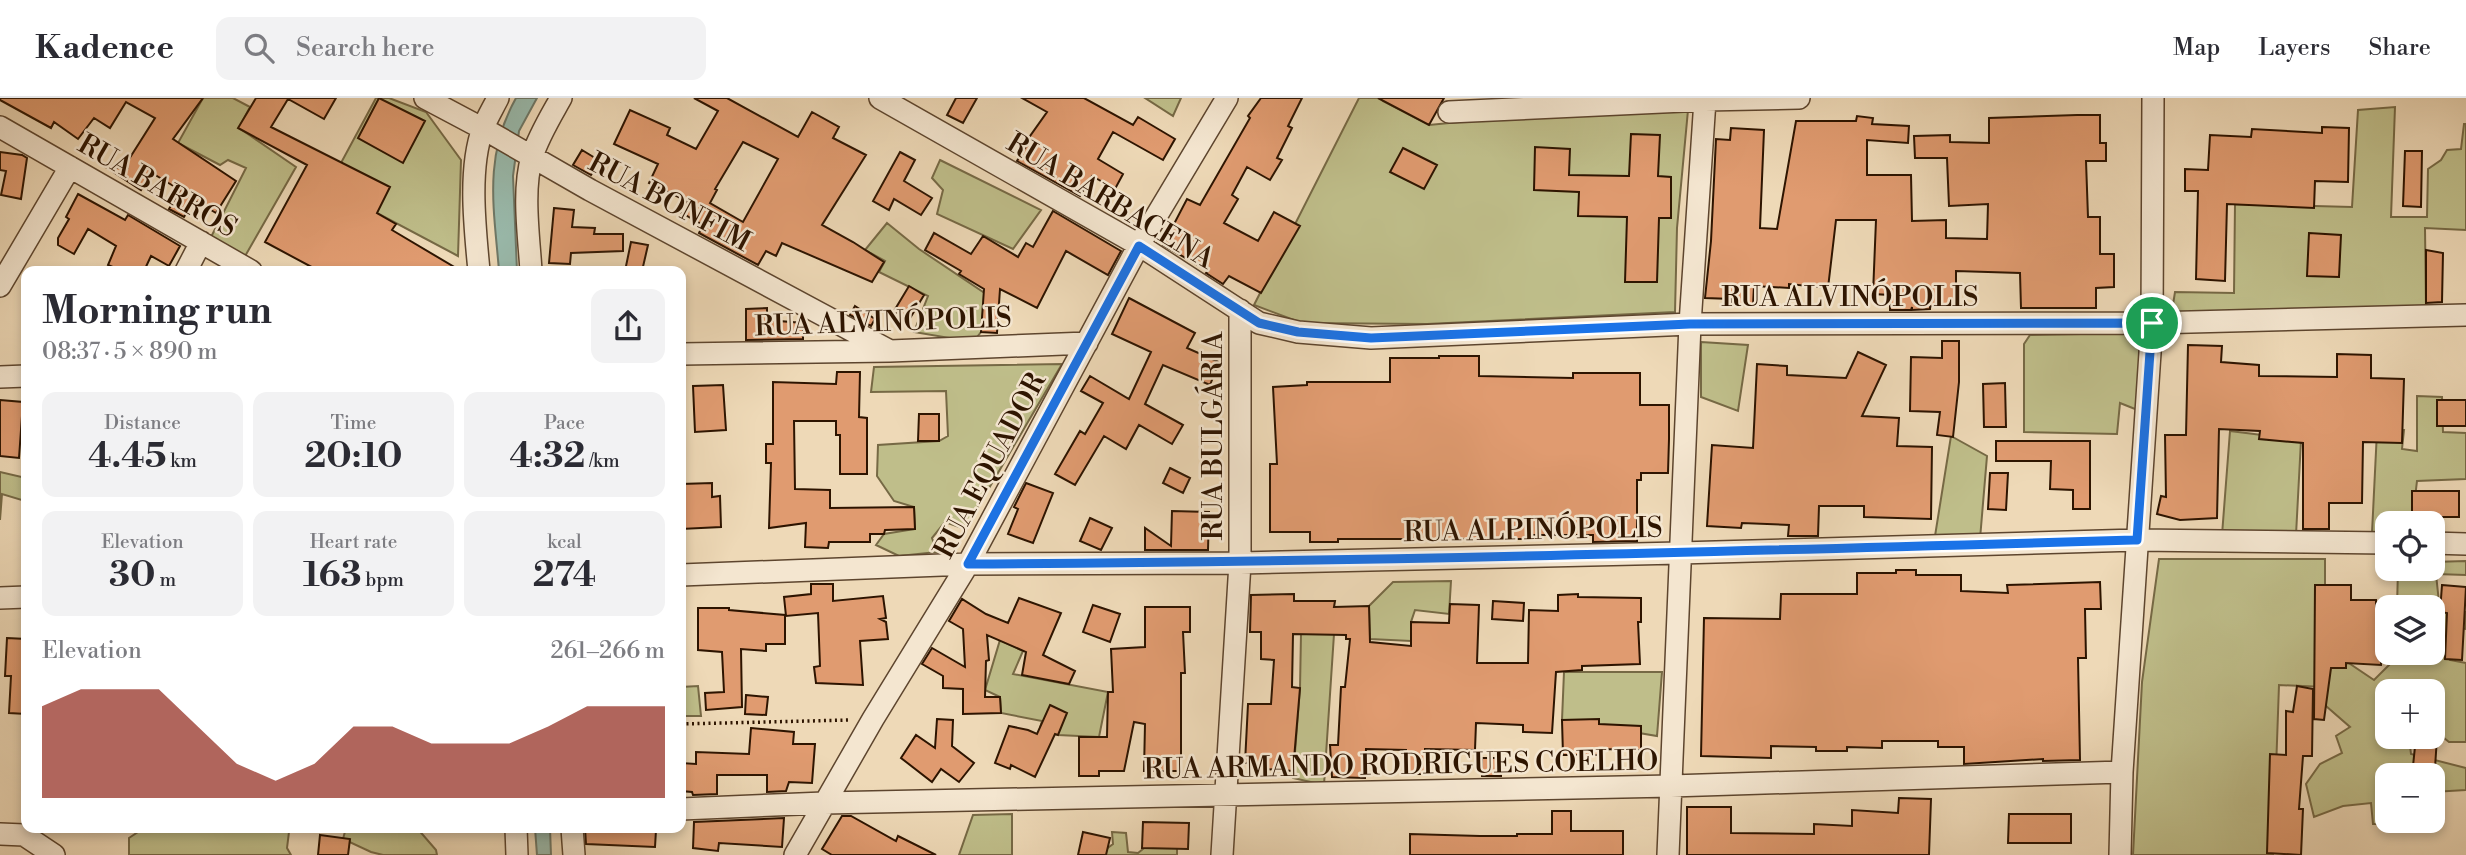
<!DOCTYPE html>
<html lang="en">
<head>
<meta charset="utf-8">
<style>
  :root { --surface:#fff; --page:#f2f2f3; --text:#2b2b33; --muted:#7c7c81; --line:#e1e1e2; --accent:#8f2418 }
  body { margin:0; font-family:"Libre Bodoni",serif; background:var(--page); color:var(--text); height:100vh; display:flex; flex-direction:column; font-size:26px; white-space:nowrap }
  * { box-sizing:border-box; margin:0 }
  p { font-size:23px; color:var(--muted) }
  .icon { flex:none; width:38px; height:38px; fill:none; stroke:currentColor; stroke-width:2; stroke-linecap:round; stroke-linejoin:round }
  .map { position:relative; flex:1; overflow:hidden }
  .sheet { position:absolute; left:21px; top:168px; width:665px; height:567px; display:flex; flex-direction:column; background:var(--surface); border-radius:14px; box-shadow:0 4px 10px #0003 }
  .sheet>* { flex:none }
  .tools { position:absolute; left:2375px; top:413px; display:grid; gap:14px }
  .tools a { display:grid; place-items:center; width:70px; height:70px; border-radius:14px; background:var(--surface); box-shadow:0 4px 10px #0003; font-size:35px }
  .pin { position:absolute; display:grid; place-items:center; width:60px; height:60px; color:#fff; margin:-30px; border:4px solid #fff; border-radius:50%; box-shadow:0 2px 7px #0007 }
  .round { display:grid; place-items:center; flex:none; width:74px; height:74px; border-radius:14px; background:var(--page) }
  .overview { display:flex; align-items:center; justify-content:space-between; height:119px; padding:0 21px }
  h1 { font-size:38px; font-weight:700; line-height:52px }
  .stats { display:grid; grid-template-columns:repeat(3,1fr); gap:10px; height:119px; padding:7px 21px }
  .stats div { display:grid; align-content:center; border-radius:14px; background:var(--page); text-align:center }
  .stats b { font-size:35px; font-weight:700 }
  .stats small { font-size:19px; font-weight:400 }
  .stats p { font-size:19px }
  .chart { height:196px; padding:14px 21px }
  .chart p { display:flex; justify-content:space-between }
  .chart svg { width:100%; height:126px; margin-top:7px; fill:var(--accent); opacity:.7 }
  header { display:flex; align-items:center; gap:42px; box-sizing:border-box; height:98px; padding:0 35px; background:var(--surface); border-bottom:2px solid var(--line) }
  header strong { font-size:33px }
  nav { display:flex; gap:38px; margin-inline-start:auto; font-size:24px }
  .search { width:490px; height:63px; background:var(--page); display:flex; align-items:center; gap:18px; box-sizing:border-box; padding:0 24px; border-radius:14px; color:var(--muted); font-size:26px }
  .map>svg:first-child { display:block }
  .green { fill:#bfbe8a; stroke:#766945; stroke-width:2 }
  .water { fill:#99baac; stroke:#6e7867; stroke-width:2 }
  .building { fill:#e09b70; stroke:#2d1400; stroke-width:2; fill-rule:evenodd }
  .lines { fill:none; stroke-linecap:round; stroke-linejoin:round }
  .street-casing { stroke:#5d452e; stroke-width:24 }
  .path { stroke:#2d1400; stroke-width:3.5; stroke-dasharray:2 3.5; stroke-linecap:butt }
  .street { stroke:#f4e6d0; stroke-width:21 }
  .route-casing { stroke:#fff; stroke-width:14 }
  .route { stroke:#1a73e8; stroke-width:9 }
  .labels { text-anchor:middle; stroke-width:5; stroke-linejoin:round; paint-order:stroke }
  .street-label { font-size:28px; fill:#2d1400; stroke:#f4e6d0 }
</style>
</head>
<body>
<header>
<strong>Kadence</strong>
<div class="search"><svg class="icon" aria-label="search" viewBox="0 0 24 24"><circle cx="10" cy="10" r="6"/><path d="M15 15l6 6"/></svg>Search here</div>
<nav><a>Map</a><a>Layers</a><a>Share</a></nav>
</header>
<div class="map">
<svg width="2466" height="757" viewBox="0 0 2466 757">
  <rect width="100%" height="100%" fill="#eed9b7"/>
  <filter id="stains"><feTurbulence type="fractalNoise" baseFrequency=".00286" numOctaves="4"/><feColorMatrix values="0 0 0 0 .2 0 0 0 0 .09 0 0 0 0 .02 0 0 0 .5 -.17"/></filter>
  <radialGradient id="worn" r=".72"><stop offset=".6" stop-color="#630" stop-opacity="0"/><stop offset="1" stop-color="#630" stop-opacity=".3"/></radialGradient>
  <path class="green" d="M203,0H233L250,9L239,30L296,69L244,160L210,141L246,70L228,62L220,67L178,45Z
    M376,0H389L426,14L461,62L458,158L328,89Z
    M1145,0H1181L1173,18Z
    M1359,0H1384L1383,3L1429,27L1480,22L1688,12L1677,130L1675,214L1427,226L1302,225L1254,207Z
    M2395,9L2391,119H2427L2428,71L2441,62L2447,52L2461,51L2464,26H2466V132L2425,130L2426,211L2171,219L2175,194L2234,195L2235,106L2352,109L2358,12Z
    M940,62L1041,112L1013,151L937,116L943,92L932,80Z
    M887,125L919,151L986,196L981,234L973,244L914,234L928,198L879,174L885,163L865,152Z
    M2129,235L2141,246L2140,313L2120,305L2117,336L2024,334V246L2030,237Z
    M1701,244L1748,247L1738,313L1701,299Z
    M1062,266L965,431L945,424L932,440L937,454L899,458L876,447L884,436L915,431L914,409L894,403L877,378L878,347L939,343L948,338L946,293L871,294L874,269Z
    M2417,298L2442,299L2443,334L2466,335V381L2417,383L2412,425H2387V435H2372L2377,333L2404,332L2402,351L2417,353Z
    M2230,333L2301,342L2296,437H2222Z
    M1951,338L1987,358L1980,441L1935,438Z
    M0,374L26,380V411L22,402L2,396L0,422Z
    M2159,461H2325V549L2374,582L2396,560V555H2432V509H2397L2398,471H2432L2433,464L2466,463V477L2436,476L2440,514H2466V531L2454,529L2450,562L2466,565V644H2449L2433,631L2432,593H2387V639H2409L2411,656L2466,670V692L2433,694L2432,677H2387V723H2397V726H2373L2371,705L2343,708L2314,719L2306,686L2320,666L2342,655L2336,638L2350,629L2326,608L2324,589L2279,587L2273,757H2133L2142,584Z
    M1451,483L1449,516L1415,512L1411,524V543L1370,541L1369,508L1393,484Z
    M1301,536H1334L1324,687L1293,680L1300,590Z
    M1000,542L1023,553L1013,576L1108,594L1099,639L1058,637L1040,630L1042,623L1001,615L1000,599L985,592Z
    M1564,574H1662L1657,638L1562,622Z
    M698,588L701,618H681V589Z
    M1012,716V757H959L973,717Z
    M144,730H254L289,734L287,750L291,757H129V740Z
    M346,730H417L436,752L437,757H383L371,754L343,741Z
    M1112,734L1126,735L1128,754L1138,755L1153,743L1177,748V757H1105V752L1113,746Z"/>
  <path class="water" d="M516,0H537L519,33L513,78L517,173H499C494,110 483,59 516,0Z
    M535,730H550L551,757H537Z"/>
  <path class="building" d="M0,0H203L173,41L236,83L216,115L194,102L184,119L169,111L180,92L152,75L141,92L104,68L128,71L124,69L155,20L126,4L110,30L94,20L78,41L54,24L51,30L0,2Z
    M256,0H336L324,21L288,1L271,29L390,89L377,115L396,126L392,132L461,173H319L265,144L307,67L238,30Z
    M379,0L425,23L403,65L358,40Z
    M694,0H727L798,39L812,14L839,29L833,40L866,57L822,127L853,144L884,164L872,184L782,145L776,158L766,153L758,167L699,135L703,127L680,114L687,103L649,85L658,66L614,46L630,12L670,30L667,37L696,51L718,13ZM743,44L778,61L743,124L710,105L717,92L715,91Z
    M956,0H977L963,25L947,17Z
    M1022,0H1084L1133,27L1138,19L1175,41L1163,62L1113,34L1098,61L1123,76L1115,91L1092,78L1080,98L1017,63L1030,42L1028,41L1047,14Z
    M1261,0H1302L1288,28L1292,30L1277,60L1282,62L1270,82L1247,69L1232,97L1238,101L1224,125L1258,143L1274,114L1300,128L1261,195L1229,178L1223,186L1206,175L1208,173L1163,147L1187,101L1200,107L1250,20L1248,18Z
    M1378,0H1444L1429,27Z
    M2077,17H2100V45H2106V63H2086L2088,119H2100V156H2114V189L2096,190V210H2021L2020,175L1956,173V209L1930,208V211L1912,212V209L1911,212H1890V197L1873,196L1876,122H1836L1828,190L1789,186V190L1754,188L1753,208L1732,206V201L1705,200L1711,143L1716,41L1730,42L1731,30L1764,32L1760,130L1777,131L1796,23H1856L1857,18L1873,20L1872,26L1909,28L1908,45L1867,42V77H1911L1912,123L1946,122V140L1987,141L1988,106L1949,108L1947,60H1915L1914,38L1950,37V44L1989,45V20Z
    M2322,29L2349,30L2348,84L2315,83L2314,110L2227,106L2225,183L2196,181L2198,93H2185V71L2208,72L2210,37L2251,39L2252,31L2322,35Z
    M1631,36L1660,37L1658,78L1671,79V120H1659L1657,184H1625L1627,119L1578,118L1579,94L1534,92L1535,49L1570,51L1569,77L1629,78Z
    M1403,50L1437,67L1424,91L1390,74Z
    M582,52L600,63L591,77L573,67Z
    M2405,53H2422L2421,109L2403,108Z
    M0,54L22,57L27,60L21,101L1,97L6,73L0,72Z
    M900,54L915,62L904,83L932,100L921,117L894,101L889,112L873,103Z
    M78,96L125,122L128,117L180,148L169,168L151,158L144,173H122L108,167L116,148L88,131L74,156L58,147V140L69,121L66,119Z
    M554,110L574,112L572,129L595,130L594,136H623V153L571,155L570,166L549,165Z
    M1053,113L1121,153L1108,177L1066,153L1037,210L1000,191L997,235L981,234L984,191L959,176L961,173L925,152L934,135L971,156L983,138L1018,159L1026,145L1033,149Z
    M2309,135L2341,137L2339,179L2307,178Z
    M631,144L648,147L642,173H625Z
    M2426,152L2443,155L2442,204L2426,205Z
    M909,188L924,197L909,222L894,213Z
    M1129,200L1195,235L1187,250L1219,264L1210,287L1163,267L1145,306L1183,327L1172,346L1139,327L1126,351L1104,338L1075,387L1055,376L1080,333L1085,336L1103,305L1081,293L1090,278L1129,301L1151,254L1112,236Z
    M855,208L875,221L871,228L850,217Z
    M767,210V222L803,225V241L746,242V211Z
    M1942,243H1959V284L1953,339L1937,337L1940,314L1910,313L1911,259L1942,260Z
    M2188,247L2222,248L2221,264L2259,267V278L2337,279V256L2371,257V280L2404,281L2402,345L2363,344L2362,405H2329V431H2303V345L2259,341L2260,333L2219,331L2217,420L2180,422L2157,416L2161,398L2166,399L2165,337H2186Z
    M1858,254L1886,267L1862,318L1899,320L1897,348L1932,349L1931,421L1864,419V408H1819L1818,438H1788L1789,427L1742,425L1741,430L1707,428L1712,347L1753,350L1757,266L1787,268V277L1846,280Z
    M1439,258H1479V278L1573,280V275H1640V307H1669V341L1668,375H1641V382H1637V443L1593,444V437H1526V441H1338V444H1310V434H1270V366H1277L1273,289L1307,287V284H1390V260H1439Z
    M837,274H860L859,319L867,320V376H840V337H836V323H794L795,391L830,392V410L914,409L915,431L885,432L884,436H870V444H829L828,450L805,449L806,425L769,430L771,365H766V346H773V284L836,286Z
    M2005,285L2006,329H1984L1983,286Z
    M723,287L726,332L695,334L693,288Z
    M0,302L23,304L19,360L0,358Z
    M2437,302H2466V328H2437Z
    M919,316H939V343H918Z
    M1996,343H2090V411H2073V392L2050,391L2051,363H1996Z
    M1170,370L1190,380L1183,395L1163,385Z
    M1990,375H2008L2006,412L1988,411Z
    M712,385V399L720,398L721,429L681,431V386Z
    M1026,385L1053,395L1033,445L1008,436L1018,411L1014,409Z
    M2412,393H2459V419H2412Z
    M1172,413L1209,414L1208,452H1145V430L1171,448Z
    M1090,420L1112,430L1101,452L1080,443Z
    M1896,472H1916V477H1961V493L2008,495L2007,487L2100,484L2101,511H2085L2086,560H2078L2080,662L2043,663V661L1964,666V649H1938V643H1882V650L1847,649V653H1816V649L1771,648V660L1701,658L1704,520L1780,521L1781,496H1857V475H1896Z
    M811,486H833V503L883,498L886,520L880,521L886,524L888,541L860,543L863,587L816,585L814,569L820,568L818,515L786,518L784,499L811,496Z
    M2315,487H2351V502H2376V526H2382L2381,567L2346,565V570H2331L2324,622L2314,621Z
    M2442,487L2466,489L2462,562L2445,561L2447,515L2440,514Z
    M1294,496V503H1335L1334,509L1369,508L1370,544L1411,548V524L1449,525L1450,506L1479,507L1477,565H1528L1529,512L1558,513V497L1578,496V499L1641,500V524H1638L1640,566L1582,568V572L1556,574L1552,635L1523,634V627L1476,625L1475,652L1425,651V676H1406V652L1366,651L1365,680L1332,679L1330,647H1338L1341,589H1345L1350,541H1346V537L1293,536L1292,589L1300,590L1293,673L1265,671L1266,665H1245L1248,606H1271L1274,562L1261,561V534H1250L1251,497Z
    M1019,500L1061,515L1043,557L1075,573L1069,586L1022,577L1026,554L987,537L989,562L986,563L985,599H1000L1001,615L963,616V591L943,590V578L922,566L932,550L965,569L963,531L949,523L962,501L986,516L1008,525Z
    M1493,503L1524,505L1523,523L1492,521Z
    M1093,507L1120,516L1110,544L1083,534Z
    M1145,509H1190V534H1183L1185,575H1181V673H1144L1145,626L1134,624L1124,673H1099V678H1079V639H1107L1108,594H1113L1111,551L1145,549Z
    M698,510H729V512L785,517V546H766V553L741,551L742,609L706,612L705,595L724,594L722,554L698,552Z
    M7,540L26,541V616L9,615L11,578H5Z
    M2297,588L2313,591L2312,658H2303L2299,711H2303L2301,757L2267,755L2270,656L2286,657V613L2293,614Z
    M746,597L768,599L766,617L745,616Z
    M1050,607L1067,615L1058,637L1055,636L1035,679L1011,667L1010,671L995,665L1009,628L1028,632L1037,636Z
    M937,621L953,622L952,648L974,665L959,684L941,671L932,684L901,660L916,637L935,650Z
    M1599,621V626L1641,628V652L1600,651V657H1563L1562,622Z
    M751,630L794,634L793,646H815L812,685L789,684L786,693L767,694V677H717V696L693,697L692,694L681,693V665L696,666V654L749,656Z
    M2416,639H2437L2435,670L2413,668Z
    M1482,660H1501V678H1482Z
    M1899,700L1931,701L1929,757H1687V709H1731V735L1814,736V726L1852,728V712L1898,715Z
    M1552,713H1571V733H1623V757H1410V736L1480,738H1517V736H1552Z
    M2009,716H2071V745H2008Z
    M842,718H851L896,743L898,738L936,757H832L822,751Z
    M784,720L782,749L719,745L718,753L693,750L694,724Z
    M1143,724L1189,725L1188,751L1142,750Z
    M585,730L656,732L655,749L586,746Z
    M1083,734L1110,740L1106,757H1078Z
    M320,737L350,741L348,757H318Z"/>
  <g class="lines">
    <defs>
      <path id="street" d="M425,0L491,35L590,92L890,253
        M880,0L1139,147L1259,225L1298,234L1371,240L1690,226L2152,225L2466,217
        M1449,14L1705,2L1799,0
        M0,29L251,173
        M186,173L201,144
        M479,173C475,130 468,71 483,30C487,20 493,10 498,0
        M531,173C529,139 522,92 532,59C538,39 551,18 561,0
        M0,188L70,69
        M681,256L890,253L1087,245
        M0,279L26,278
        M2432,445L2466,446
        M681,477L968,466L1240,465L1679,455L2137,442L2387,445
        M0,500L26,499
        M681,711L824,705L1671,688L2122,674
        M516,730L517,757
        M572,730L574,757
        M0,736L24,737L54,757
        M795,757L873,621L968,466L1139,147L1227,0
        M1222,757L1240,465V212
        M1668,757L1690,226L1705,2
        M2120,757L2122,674L2152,225L2153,0"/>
    </defs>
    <use href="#street" class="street-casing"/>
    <path class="path" d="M681,626L850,622"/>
    <use href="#street" class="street"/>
  </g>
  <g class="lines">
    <defs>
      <path id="route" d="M1139,148L1259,225L1298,234L1371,240L1690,226L2152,225L2137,442C1747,453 1358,464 968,466Z"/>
    </defs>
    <use href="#route" class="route-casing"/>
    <use href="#route" class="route"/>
  </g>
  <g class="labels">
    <g class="street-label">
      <text transform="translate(158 87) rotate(30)" y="10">RUA BARROS</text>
      <text transform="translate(1111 102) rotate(31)" y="10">RUA BARBACENA</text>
      <text transform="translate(670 103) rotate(28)" y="10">RUA BONFIM</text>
      <text x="1850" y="208">RUA ALVINÓPOLIS</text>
      <text transform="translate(883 223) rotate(-2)" y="10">RUA ALVINÓPOLIS</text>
      <text transform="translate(1212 338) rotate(-90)" y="10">RUA BULGÁRIA</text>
      <text transform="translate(989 367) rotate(-62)" y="10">RUA EQUADOR</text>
      <text transform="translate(1533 431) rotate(-1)" y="10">RUA ALPINÓPOLIS</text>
      <text transform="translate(1401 666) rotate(-1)" y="10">RUA ARMANDO RODRIGUES COELHO</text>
    </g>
  </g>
  <rect width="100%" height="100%" filter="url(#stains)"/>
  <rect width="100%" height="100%" fill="url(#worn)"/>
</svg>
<div class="tools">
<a><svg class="icon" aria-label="locate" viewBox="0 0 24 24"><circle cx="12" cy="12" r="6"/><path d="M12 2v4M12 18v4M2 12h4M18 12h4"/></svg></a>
<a><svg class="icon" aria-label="layers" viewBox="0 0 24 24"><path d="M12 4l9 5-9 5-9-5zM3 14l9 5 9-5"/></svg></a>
<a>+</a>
<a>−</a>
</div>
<div class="pin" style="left:2152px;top:225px;background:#1e9e55"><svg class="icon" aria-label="arrive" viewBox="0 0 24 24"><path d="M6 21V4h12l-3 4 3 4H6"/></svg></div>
<section class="sheet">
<div class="overview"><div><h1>Morning run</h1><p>08:37 · 5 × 890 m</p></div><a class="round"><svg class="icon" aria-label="share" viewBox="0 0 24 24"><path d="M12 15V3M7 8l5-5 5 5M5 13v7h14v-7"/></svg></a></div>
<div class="stats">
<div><p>Distance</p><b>4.45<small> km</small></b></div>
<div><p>Time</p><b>20:10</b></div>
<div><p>Pace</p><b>4:32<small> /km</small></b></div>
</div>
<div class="stats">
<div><p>Elevation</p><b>30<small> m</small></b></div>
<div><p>Heart rate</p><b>163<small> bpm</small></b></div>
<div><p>kcal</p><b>274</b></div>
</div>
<div class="chart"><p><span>Elevation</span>261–266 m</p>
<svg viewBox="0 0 160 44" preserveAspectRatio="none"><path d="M0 44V12L10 6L20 6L30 6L40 19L50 32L60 38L70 32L80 19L90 19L100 25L110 25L120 25L130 19L140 12L150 12L160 12V44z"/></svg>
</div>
</section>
</div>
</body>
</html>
